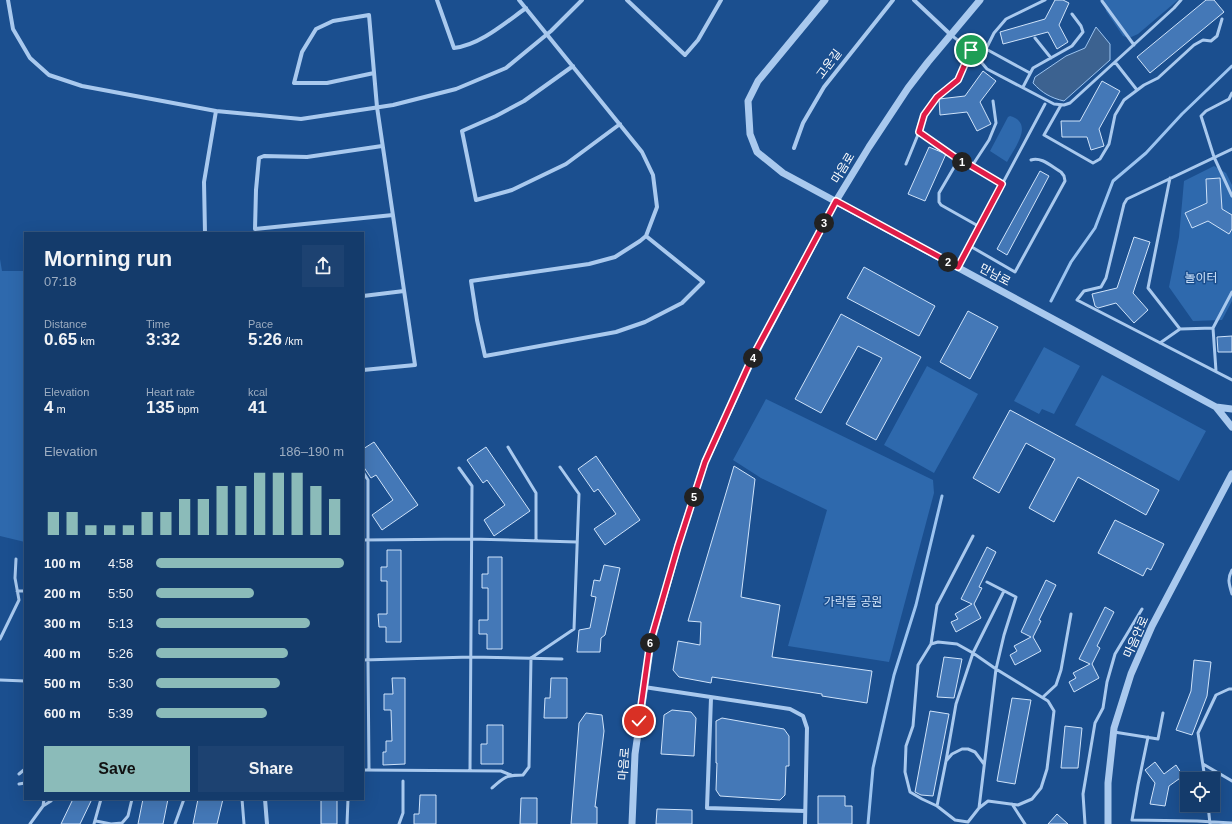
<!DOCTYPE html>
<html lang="en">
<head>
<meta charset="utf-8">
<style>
  :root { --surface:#143b6b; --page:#1d4271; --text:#f1f3f6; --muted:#9dadc1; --line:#33557e; --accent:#8bbbb9 }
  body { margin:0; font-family:Helvetica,"Noto Sans KR",sans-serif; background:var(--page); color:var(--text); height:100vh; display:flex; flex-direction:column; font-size:15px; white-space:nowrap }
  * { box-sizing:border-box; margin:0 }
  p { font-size:13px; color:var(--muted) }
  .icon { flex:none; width:22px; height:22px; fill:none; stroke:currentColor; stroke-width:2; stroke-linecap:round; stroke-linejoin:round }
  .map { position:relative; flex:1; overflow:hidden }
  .panel { position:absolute; left:24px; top:232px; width:340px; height:568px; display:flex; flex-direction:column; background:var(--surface); border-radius:0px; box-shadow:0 4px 16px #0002,0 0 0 1px var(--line) }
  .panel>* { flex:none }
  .buttons { position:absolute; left:1180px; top:772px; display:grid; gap:8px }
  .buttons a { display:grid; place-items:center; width:40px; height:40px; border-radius:0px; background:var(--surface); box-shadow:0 4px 16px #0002,0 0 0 1px var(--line); font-size:20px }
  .pin { position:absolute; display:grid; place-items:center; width:34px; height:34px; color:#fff; margin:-17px; border:2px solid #fff; border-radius:50%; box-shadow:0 1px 4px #0007 }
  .km { position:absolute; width:20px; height:20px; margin:-10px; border-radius:50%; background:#222; color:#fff; font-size:11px; line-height:20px; text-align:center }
  .round { display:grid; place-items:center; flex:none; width:42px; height:42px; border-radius:0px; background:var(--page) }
  .overview { display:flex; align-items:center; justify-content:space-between; height:68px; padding:0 20px }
  h1 { font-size:22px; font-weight:700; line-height:30px }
  .figures { display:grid; grid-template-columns:repeat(3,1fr); gap:6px; height:68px; padding:4px 20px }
  .figures div { display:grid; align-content:center }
  .figures b { font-size:17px; font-weight:700 }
  .figures small { font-size:11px; font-weight:400 }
  .figures p { font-size:11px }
  .chart { height:112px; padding:8px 20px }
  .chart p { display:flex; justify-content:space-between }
  .chart svg { width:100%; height:72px; margin-top:4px; stroke:var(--accent); stroke-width:6 }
  .action { display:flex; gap:8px; margin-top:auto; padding:8px 20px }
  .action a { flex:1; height:46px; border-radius:0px; background:var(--accent); color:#111; font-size:16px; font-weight:700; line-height:46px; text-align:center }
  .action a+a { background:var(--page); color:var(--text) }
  ul { padding:0 20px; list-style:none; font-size:13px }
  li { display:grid; grid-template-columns:64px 48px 1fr; align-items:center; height:30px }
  li i { height:10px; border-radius:5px; background:var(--accent) }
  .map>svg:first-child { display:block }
  .green { fill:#2e69ad }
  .water { fill:#3c6290; stroke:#9cc4f0 }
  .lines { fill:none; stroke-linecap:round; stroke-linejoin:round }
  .stream { stroke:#9cc4f0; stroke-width:3 }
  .building { fill:#4478b7; stroke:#cfe3fa }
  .service { stroke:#a9c9ee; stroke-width:3 }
  .minor { stroke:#a9c9ee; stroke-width:4 }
  .tertiary { stroke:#a9c9ee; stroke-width:7 }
  .route-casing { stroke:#fff; stroke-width:8 }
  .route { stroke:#e11d48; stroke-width:5 }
  .labels { text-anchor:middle; stroke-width:3; stroke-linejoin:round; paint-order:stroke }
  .street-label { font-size:12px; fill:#fff; stroke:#1b4f8f }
  .park-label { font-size:12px; fill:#cfe3fa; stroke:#1b4f8f }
</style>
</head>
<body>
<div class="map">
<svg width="1232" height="824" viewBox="0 0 1232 824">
  <rect width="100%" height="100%" fill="#1b4f8f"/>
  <path class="green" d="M1104,0H1178L1138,34L1129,38L1123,36L1106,11Z
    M1010,116C1035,123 1014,149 1007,162L990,151L1008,117Z
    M1214,166L1226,173L1232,185V301L1222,320L1193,321L1169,287L1179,237L1184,181Z
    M0,259L2,271H25V542L0,536Z
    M1044,347L1080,366L1054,414L1042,409L1039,414L1014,401Z
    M927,366L978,394L934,473L884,445Z
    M1102,375L1206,431L1179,481L1075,425Z
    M766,399L933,480L934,493L889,662L788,646L827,510L761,478L733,460Z"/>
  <path class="water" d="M1096,27L1110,44V60L1064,101C1051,98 1042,93 1033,83L1035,77L1066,56L1085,48Z"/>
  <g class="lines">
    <path class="stream" d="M1051,301L1071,262L1095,228L1113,181L1146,153L1182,114L1232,66
      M868,824L873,768L894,675L916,605L942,496"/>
  </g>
  <path class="building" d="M1055,0H1063L1069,3L1059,25L1068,42L1057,49L1048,32L1003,44L1000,32L1045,19Z
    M1206,0H1214L1224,12L1150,73L1137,57Z
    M983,71L996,81L980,102L991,124L977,131L967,112L940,115L939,99L965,96Z
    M1102,81L1120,91L1099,129L1104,146L1091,150L1087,137H1062L1061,121H1080Z
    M929,147L946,154L925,201L908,194Z
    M1040,171L1049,176L1007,255L997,249Z
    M1220,178L1222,209L1232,215V229L1229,234L1208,221L1192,228L1185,213L1207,203L1206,179Z
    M1134,237L1150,242L1133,293L1148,310L1134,323L1116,303L1098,308L1095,306L1092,294L1117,288Z
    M864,267L935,306L919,336L847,298Z
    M968,311L998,327L970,379L940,362Z
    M841,314L921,357L876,440L846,424L882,358L858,346L821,413L795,399Z
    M1232,336V352H1218L1217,337Z
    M1010,410L1159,490L1146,515L1078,477L1054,522L1029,508L1055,459L1026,443L999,493L973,478Z
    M374,442L418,505L382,530L372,515L393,500L376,475L371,478L363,466V449Z
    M486,447L530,511L494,536L484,520L505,505L487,480L483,483L467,460Z
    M596,456L640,520L605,545L594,529L616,514L598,489L594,492L578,469Z
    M734,466L755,479L741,597L780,605L772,657L872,671L867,703L822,696V694L712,677L711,683L679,677L673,670L678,641L700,645L701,622L688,621Z
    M1115,520L1164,544L1151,570L1147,568L1143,576L1098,553Z
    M987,547L996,552L979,587L982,588L974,604L981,618L956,632L951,622L958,619L955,614L972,604L961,599Z
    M387,550H401V642H386V627H379L378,614H387V581H381V567H387Z
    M488,557H502V649H487V634H479V620H488V588H482V574H488Z
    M604,565L620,568L605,635L601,638L600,652H577L579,630L590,628L596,597L591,596L594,580L600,581Z
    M1046,580L1056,585L1039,620L1041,621L1033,637L1041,651L1015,665L1010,655L1017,651L1014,646L1031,637L1021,632Z
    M1105,607L1114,612L1097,646L1100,648L1092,664L1099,678L1074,692L1069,682L1076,678L1073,673L1090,664L1079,659Z
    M944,657L962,659L954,698L937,697Z
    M1194,660L1211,662L1207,696L1192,735L1176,730L1191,691Z
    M392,678H405V764L383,765V752H386V741H392L391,710H384V694H393Z
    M551,678H567V718H544L545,698H550Z
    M1012,698L1031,700L1015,784L997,781Z
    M672,710L691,712L696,718L694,756L661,754L664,715Z
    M930,711L949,714L933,796L921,795L915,792Z
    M586,713L602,715L604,731L595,807H597V824H571L579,723Z
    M722,718L784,729L789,736V766H786L785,795L780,800L720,796L716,790L717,763H716V721Z
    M487,725H503V764H481V744H487Z
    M1065,726L1082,728L1078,768H1061Z
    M1155,762L1164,774L1176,765L1183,776L1169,786L1165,806L1150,804L1155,783L1145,770Z
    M420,795H436V824H414V814H419Z
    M818,796H845V806H852V824H818Z
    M521,798H537V824H520Z
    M73,799H92L80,824H61Z
    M143,799H168L163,824H138Z
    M198,799H223L217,824H193Z
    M321,799H337V824H321Z
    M657,809L692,810V824H656Z
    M1057,814L1068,824H1048Z"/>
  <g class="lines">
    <path class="service" d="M1102,0V1L1134,45
      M951,35L972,51
      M1035,38L1051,58
      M986,49L994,33L1006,19L1045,0
      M971,50L987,69L1054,104L1064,105L1070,103L1174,8L1181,0
      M971,50L986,49L1030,73
      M1115,62L1137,90
      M1023,87L1033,68L1072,46L1083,32L1081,26L1072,14
      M1232,93L1229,99L1206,111L1201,116L1214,157L1232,196
      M1061,105L1044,135L1093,163L1100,159L1109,144L1115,115L1124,100L1144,85L1158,78L1194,45L1203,40L1211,41L1217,36L1222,19
      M919,132L962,161
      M1232,149L1127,199L1124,204L1106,278L1101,287L1084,291L1077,300L1232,380
      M906,164L917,137L924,115L937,97L958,80L971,50
      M972,166L989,140L996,123L993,101
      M1170,178L1148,288L1180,329
      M980,227L941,205L939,202V193L956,164L962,161L968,164L1002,184
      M970,246L1015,272L1065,181L1064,176L1061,172C1052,167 1041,156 1031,160
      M958,267L1045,104
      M1160,343L1180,329L1213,328
      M1216,371L1213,328L1232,292
      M508,447L536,493V541
      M459,468L472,486L470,770
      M363,472L368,480V660L369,770
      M363,540L471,539L577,542
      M1232,570C1227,579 1229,584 1232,594
      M17,591H25
      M0,639L19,600L15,578L16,559
      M931,644L938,642L957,644L973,653L996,669L1048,701L1054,711L1047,769L1041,788L1032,799L1018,805L988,801L979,808L968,822L955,820L937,806L922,799L910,792L905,772L906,746L913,726L918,665L931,644L937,605L973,536
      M531,658L574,629L579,494L560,467
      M363,660L471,657L562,659
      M0,680L25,681
      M1043,697L1056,685L1061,670L1071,614
      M1114,732L1158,739L1163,713
      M1148,737L1138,785L1132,820L1197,821L1232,823
      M946,761L956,704L973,653L1004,591
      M1203,764L1232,781
      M363,770L501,771L511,775
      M19,774L25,769
      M1205,779L1198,733L1216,695L1229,689H1232
      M19,784L25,783
      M492,788C504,777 506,775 523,775L529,767L531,658
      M242,799L244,824
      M1012,804L1025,824
      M1208,805L1210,824
      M43,806L51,801L52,799
      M937,806L946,761L952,754L962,749H968L975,752L984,764
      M979,808L996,669L1004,635L1016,597L987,582
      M96,821L111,824L122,823L128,816L132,799
      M30,824L43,806L44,799
      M94,824L101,799
      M175,824L184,799
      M347,824L348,799
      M399,824L403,813V781
      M1085,824L1083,794L1095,723L1103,708L1107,682L1115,654L1142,609"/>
    <path class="minor" d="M8,0L13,29L30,58L49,75L82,86L216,111
      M437,0L454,48C480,45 505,23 526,8
      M519,0L642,152L653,175L657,207L646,236L703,282L682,303L645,322L616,332L485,356L477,320L471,281L589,264L615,257L640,241L646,236
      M627,0L685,55L698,40L717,7L721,0
      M914,0L951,35
      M573,66L524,101L496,116L462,131L476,200L512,190L566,164L620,124
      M382,146L307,157L264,156L259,158L256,190L255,229L393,215
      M794,148L803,123L824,87L893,0
      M205,233L204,182L216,111L301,119L393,105L456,89L506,68L551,31L582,0
      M363,296L404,291
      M363,370L415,365L377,107L369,15L333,21L316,29L302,52L294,83H327L374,73
      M644,687L790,709L803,716L807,728L805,824
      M711,698L707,808L805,811
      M265,799L267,824"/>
    <path class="tertiary" d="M825,0L758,81L748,101L750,134L757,152L783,173L1216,407L1232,409
      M1216,407L1232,427
      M632,824L635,754L651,643L678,546L705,462L753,358L836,201L869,147L908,88L928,62L980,0
      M1108,824V783L1114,728L1131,674L1152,626L1232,474"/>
  </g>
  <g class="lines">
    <defs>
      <path id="route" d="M639,721L650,643L678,546L705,462L752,358L836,201L958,267L1002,184L965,162H962L919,132L924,115L937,97L958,80L971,50"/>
    </defs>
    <use href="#route" class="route-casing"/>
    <use href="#route" class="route"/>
  </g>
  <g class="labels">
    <g class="street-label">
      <text transform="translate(829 64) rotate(-53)" y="4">고운길</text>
      <text transform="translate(843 168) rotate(-59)" y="4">마음로</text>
      <text transform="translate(995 275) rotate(28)" y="4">만남로</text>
      <text transform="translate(1136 637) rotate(-66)" y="4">마음안로</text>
      <text transform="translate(624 764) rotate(-86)" y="4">마음로</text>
    </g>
    <g class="park-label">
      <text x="1201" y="282">놀이터</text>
      <text x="853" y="606">가락뜰 공원</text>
    </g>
  </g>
</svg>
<div class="buttons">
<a><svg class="icon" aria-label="locate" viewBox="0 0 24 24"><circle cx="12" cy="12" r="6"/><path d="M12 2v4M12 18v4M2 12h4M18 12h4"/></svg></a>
</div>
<div class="pin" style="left:971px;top:50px;background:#1e9e55"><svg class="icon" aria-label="arrive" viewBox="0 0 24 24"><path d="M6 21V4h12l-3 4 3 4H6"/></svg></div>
<div class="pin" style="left:639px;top:721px;background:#d93025"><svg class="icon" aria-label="check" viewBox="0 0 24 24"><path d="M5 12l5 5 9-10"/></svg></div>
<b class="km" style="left:962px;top:162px">1</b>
<b class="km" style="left:948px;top:262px">2</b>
<b class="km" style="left:824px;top:223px">3</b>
<b class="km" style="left:753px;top:358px">4</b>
<b class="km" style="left:694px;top:497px">5</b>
<b class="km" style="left:650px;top:643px">6</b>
<section class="panel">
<div class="overview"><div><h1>Morning run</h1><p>07:18</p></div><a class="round"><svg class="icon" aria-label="share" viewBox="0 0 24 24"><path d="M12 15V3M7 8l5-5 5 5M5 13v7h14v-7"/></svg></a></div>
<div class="figures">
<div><p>Distance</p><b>0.65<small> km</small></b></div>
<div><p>Time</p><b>3:32</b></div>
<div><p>Pace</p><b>5:26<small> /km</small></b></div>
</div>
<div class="figures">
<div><p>Elevation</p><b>4<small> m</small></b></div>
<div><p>Heart rate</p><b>135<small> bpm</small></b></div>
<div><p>kcal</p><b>41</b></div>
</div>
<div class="chart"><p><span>Elevation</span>186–190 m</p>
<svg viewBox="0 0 160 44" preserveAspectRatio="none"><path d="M5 44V30M15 44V30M25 44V38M35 44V38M45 44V38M55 44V30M65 44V30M75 44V22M85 44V22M95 44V14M105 44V14M115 44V6M125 44V6M135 44V6M145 44V14M155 44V22"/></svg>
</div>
<ul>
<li><b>100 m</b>4:58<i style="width:100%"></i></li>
<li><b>200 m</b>5:50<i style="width:52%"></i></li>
<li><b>300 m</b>5:13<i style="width:82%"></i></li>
<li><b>400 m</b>5:26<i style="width:70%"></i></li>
<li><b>500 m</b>5:30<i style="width:66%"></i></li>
<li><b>600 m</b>5:39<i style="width:59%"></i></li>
</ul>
<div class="action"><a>Save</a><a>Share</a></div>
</section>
</div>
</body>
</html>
